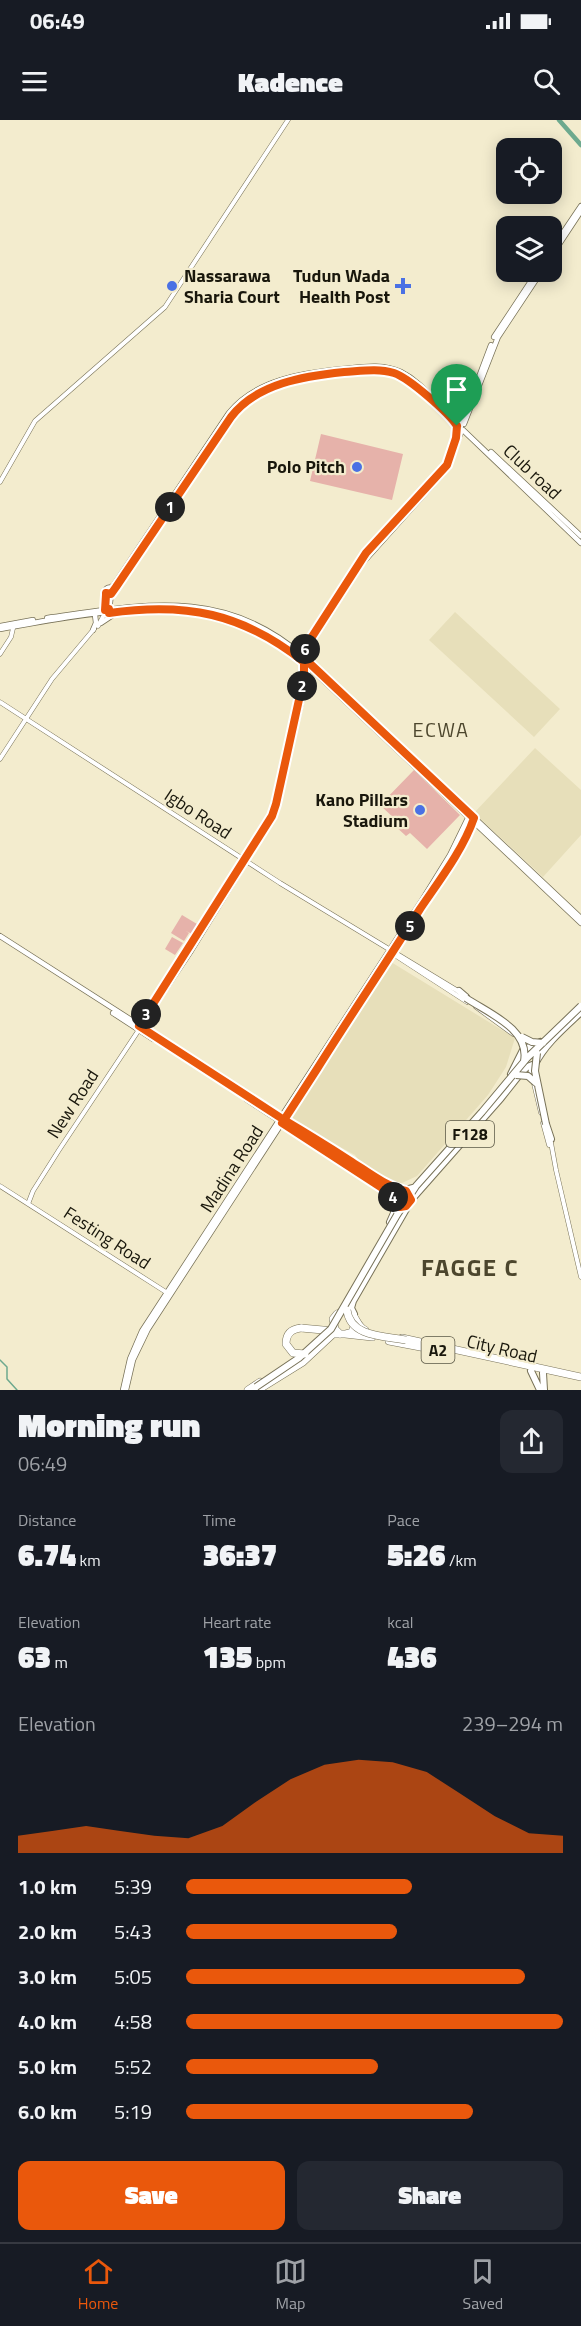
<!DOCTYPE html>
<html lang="en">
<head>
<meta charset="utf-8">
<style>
  :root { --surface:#171b24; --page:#242831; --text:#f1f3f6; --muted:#9ea1a6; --line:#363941; --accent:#ea580c }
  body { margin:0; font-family:"Titillium Web",sans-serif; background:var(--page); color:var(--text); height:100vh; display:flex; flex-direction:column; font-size:22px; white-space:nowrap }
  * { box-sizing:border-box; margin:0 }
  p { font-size:20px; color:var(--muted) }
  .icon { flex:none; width:33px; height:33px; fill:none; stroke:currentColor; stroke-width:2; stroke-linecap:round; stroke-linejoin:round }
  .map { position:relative; height:1270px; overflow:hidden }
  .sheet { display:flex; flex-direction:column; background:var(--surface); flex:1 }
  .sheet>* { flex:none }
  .buttons { position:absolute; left:496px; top:18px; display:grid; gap:12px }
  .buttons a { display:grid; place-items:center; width:66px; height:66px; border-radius:12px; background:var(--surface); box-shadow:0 3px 15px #0003; font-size:30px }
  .pin { position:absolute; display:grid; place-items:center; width:51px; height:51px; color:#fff; margin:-62px -26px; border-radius:50% 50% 50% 0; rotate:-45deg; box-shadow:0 0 6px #0007 }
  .pin .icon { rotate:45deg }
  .km { position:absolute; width:30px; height:30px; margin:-15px; border-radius:50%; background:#222; color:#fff; font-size:16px; line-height:30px; text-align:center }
  .round { display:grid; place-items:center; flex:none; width:63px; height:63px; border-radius:12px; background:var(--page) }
  .head { display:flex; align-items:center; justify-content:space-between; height:102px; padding:0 18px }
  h1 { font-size:33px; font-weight:800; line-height:45px }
  .metrics { display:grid; grid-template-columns:repeat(3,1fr); gap:9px; height:102px; padding:6px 18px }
  .metrics div { display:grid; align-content:center }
  .metrics b { font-size:30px; font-weight:800 }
  .metrics small { font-size:16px; font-weight:400 }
  .metrics p { font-size:16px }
  .chart { height:168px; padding:12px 18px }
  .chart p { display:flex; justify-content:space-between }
  .chart svg { width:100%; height:108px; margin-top:6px; fill:var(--accent); opacity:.7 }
  .button { display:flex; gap:12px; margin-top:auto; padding:12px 18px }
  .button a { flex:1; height:69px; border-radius:12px; background:var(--accent); color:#fff; font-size:24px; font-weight:800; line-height:69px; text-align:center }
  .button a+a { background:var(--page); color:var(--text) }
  ul { padding:0 18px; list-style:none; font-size:20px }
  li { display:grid; grid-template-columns:96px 72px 1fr; align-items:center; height:45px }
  li i { height:15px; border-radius:8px; background:var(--accent) }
  .status { display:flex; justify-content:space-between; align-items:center; height:42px; padding:0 30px; background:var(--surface); direction:ltr }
  .status svg { height:16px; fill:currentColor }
  header { display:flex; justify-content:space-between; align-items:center; height:78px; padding:0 18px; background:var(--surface); font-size:27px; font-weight:800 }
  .menu { display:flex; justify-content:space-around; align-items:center; height:84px; border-top:2px solid var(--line); background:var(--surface); font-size:16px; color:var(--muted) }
  .menu a { display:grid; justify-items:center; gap:3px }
  .menu .current { color:var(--accent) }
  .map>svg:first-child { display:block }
  .built { fill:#e7dfba }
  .green { fill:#e6b2aa }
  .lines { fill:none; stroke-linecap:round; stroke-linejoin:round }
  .stream { stroke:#6da98e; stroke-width:1.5 }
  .river { stroke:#6da98e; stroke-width:4.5 }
  .tertiary-casing { stroke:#787258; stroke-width:5 }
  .secondary-casing { stroke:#787258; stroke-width:6 }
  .primary-casing { stroke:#787258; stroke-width:8 }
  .trunk-casing { stroke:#787258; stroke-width:8 }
  .tertiary { stroke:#fff; stroke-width:4 }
  .secondary { stroke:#fff; stroke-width:4.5 }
  .primary { stroke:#fff; stroke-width:6 }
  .trunk { stroke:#fff; stroke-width:7 }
  .primary-bridge-casing { stroke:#787258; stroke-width:8; stroke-linecap:butt }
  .trunk-bridge-casing { stroke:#787258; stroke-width:8; stroke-linecap:butt }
  .primary-bridge { stroke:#fff; stroke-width:6 }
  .trunk-bridge { stroke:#fff; stroke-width:7 }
  .route-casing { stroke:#fff; stroke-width:12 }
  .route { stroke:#ea580c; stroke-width:8 }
  .poi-dot { fill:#4a71e4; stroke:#f3ecce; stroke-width:2 }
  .labels { text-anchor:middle; stroke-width:4.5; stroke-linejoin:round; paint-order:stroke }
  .shield { fill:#f3ecce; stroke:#5a5746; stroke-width:1.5 }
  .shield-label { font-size:16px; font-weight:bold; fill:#19170c }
  .poi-label { font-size:18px; font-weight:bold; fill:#19170c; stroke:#f3ecce; text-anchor:end }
  .street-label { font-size:18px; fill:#19170c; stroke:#f3ecce }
  .neighbourhood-label { font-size:20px; letter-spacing:1.5px; fill:#4c462d; stroke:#f3ecce }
  .district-label { font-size:24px; font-weight:bold; letter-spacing:1.5px; fill:#4c462d; stroke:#f3ecce }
</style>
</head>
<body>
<div class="status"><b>06:49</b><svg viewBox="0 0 49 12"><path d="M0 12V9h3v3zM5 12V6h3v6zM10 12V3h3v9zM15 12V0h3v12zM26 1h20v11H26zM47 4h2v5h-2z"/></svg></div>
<header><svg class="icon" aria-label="menu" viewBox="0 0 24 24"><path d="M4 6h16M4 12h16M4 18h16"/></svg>Kadence<svg class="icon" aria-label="search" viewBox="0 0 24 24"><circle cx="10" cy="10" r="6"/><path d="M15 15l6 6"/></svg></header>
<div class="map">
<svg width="581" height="1270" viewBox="0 0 581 1270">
  <rect width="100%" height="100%" fill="#f3ecce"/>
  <path class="built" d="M455,492L560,589L534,617L429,520Z
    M535,628L581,670V715L543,757L474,693Z
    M391,842L515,918L506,947L488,975L417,1056L402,1063L392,1062L362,1045L355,1035L314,1013L310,1014L288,1000Z"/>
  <path class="green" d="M321,314L403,334L392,380L310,361Z
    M414,650L460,695L427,729L410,713L406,716L394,705L397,701L380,685Z
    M182,795L197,804L192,814L186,811L189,813L184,821L171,813Z
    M172,817L183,823L175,835L165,829Z"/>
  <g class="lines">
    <path class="stream" d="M0,1240L7,1247V1259L17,1270"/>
    <path class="river" d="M559,0L581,25"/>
    <defs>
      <path id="tertiary" d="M0,362L35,301L165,187L288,0
        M98,506L105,493
        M0,534L11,517L14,504
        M0,582L280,763L458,871
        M0,639L52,559L94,509
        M285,645L304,557V534L308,523L366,433L447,345L458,309
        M390,832L467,882
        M476,887L513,914
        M138,907L270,701
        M530,947L541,993
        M543,1003L549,1025
        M550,1017L556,1050L581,1157
        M0,1066L169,1174
        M28,1084L33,1071L59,1030L192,830L274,697L307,560L309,527L363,443L449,347L462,310"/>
      <path id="secondary" d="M552,129L581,86
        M552,135L581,91
        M494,217L537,152
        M281,264C306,254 372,244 397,254C412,260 423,272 434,283C442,290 451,297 457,306
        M462,302L491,225
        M464,304L498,217L541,152
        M225,306L241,285L274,268
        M463,310L581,423
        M491,332L581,416
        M105.5 471a3.5 3.5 0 1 1 7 0a3.5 3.5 0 1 1-7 0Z
        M110,468L114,465L229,293C255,260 303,253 342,249C362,247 382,243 401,252C425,264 439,289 461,302
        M105,491L106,473
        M109,492L111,474
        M47,498C142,485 224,466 304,537
        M101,503L116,493
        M0,506L33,500
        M0,509C73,496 171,475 242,503C265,512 285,526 304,542L581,803
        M93,510L96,503L95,495
        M314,547L581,798
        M0,816L353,1042
        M113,893L153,919
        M336,919L433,770L473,700
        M246,979L382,1068
        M378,1058L394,1068
        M123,1270L130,1239L142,1211L421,782L450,735L469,696
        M126,1270L133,1240L148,1209L330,929"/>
      <path id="primary" d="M459,871L466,877
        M511,954L523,930L540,922
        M546,1004L551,1019
        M335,1038L345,1041
        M411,1080L501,978L520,954L527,947L535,944C545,924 564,908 581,892
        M390,1102L394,1093V1080
        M354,1194L351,1188L353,1181L409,1084
        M531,1251L540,1270
        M543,1253L544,1270"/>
      <path id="trunk" d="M301,1208L334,1211
        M340,1214L335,1209L333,1199L337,1194L345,1190C357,1193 355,1205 365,1210
        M345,1214L372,1217
        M402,1218L581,1257
        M389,1221L431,1229
        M248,1270L260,1262
        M258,1270L303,1242L333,1214H345L352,1212L356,1201"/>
    </defs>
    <use href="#tertiary" class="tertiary-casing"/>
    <use href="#secondary" class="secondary-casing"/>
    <use href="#primary" class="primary-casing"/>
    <use href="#trunk" class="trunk-casing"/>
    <use href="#tertiary" class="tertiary"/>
    <use href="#secondary" class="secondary"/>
    <use href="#primary" class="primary"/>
    <use href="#trunk" class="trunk"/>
    <defs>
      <path id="primary-bridge" d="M466,878C488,893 530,909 524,941
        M522,917L532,922L543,923
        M537,933L535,951L546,1004
        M516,955L528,956L536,963
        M345,1041C362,1052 401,1069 397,1092
        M389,1068L401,1071L413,1068
        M256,1267L299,1238L331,1209L397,1095L416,1066L482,992L527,938L581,886"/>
      <path id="trunk-bridge" d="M347,1190C350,1217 384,1216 406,1220
        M301,1208C291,1209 286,1214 286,1224L293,1233L305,1234"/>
    </defs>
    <use href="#primary-bridge" class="primary-bridge-casing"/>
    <use href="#trunk-bridge" class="trunk-bridge-casing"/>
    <use href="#primary-bridge" class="primary-bridge"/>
    <use href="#trunk-bridge" class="trunk-bridge"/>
  </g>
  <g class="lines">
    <defs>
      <path id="route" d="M457,306C449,293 409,258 394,253C378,248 361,251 344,252C305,256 257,263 231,297L116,467L111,474L106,473V475L105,490L109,489V493C186,482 242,493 304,542V557L276,684L272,696L139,906L281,998L284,1000C306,1013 327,1026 349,1040C368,1052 385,1066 406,1071L411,1080L406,1086L400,1087L385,1070L282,1003L284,1000C295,983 306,966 317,949C351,895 386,843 420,789C439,761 463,730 474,698L304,538L308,523L366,433L447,345L456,318L457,306"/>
    </defs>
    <use href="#route" class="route-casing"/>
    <use href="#route" class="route"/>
  </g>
  <g class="poi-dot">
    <circle cx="172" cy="166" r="6"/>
    <path d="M400 157h6v6h6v6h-6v6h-6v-6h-6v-6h6z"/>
    <circle cx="357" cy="347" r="6"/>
    <circle cx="420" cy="690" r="6"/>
  </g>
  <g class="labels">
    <g class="shield">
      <rect x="446" y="1001" width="48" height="26" rx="4.5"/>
      <rect x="421.5" y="1217" width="33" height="26" rx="4.5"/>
    </g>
    <g class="shield-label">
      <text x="470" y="1020">F128</text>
      <text x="438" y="1236">A2</text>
    </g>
    <g class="poi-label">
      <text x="184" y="162" text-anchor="start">Nassarawa<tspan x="184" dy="21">Sharia Court</tspan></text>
      <text x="390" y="162">Tudun Wada<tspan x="390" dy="21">Health Post</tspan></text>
      <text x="345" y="353">Polo Pitch</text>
      <text x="408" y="686">Kano Pillars<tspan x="408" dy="21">Stadium</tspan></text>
    </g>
    <g class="street-label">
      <text transform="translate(532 352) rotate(43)" y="6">Club road</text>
      <text transform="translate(198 694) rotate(33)" y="6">Igbo Road</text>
      <text transform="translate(73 984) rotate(-57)" y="6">New Road</text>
      <text transform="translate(232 1049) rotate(-57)" y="6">Madina Road</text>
      <text transform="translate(107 1118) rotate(33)" y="6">Festing Road</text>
      <text transform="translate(502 1229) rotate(13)" y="6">City Road</text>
    </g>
    <g class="neighbourhood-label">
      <text x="441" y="617">ECWA</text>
    </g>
    <g class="district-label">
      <text x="470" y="1156">FAGGE C</text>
    </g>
  </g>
</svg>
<div class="buttons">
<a><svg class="icon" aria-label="locate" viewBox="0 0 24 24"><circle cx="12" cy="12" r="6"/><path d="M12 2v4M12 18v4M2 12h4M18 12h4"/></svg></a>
<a><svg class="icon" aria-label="layers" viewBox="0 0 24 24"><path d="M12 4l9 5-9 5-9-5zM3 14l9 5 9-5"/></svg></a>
</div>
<div class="pin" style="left:457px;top:306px;background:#1e9e55"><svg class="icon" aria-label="arrive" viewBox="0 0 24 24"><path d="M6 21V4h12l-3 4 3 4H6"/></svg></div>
<b class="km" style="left:170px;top:387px">1</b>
<b class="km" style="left:302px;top:566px">2</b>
<b class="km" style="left:146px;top:894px">3</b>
<b class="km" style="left:393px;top:1077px">4</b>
<b class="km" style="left:410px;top:806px">5</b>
<b class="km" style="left:305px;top:529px">6</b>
</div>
<section class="sheet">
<div class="head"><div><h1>Morning run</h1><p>06:49</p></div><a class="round"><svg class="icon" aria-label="share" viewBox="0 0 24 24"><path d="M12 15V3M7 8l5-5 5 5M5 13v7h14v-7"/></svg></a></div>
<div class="metrics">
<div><p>Distance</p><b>6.74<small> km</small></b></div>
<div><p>Time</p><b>36:37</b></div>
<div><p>Pace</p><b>5:26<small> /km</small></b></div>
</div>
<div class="metrics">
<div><p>Elevation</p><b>63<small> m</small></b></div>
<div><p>Heart rate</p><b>135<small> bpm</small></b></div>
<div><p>kcal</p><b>436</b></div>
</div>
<div class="chart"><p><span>Elevation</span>239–294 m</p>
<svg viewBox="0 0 160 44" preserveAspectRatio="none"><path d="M0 44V37L10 35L20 33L30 35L40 37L50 38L60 33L70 23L80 14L90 8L100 6L110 7L120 11L130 20L140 29L150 36L160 37V44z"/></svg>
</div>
<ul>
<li><b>1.0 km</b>5:39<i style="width:60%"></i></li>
<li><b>2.0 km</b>5:43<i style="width:56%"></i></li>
<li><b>3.0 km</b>5:05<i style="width:90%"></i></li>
<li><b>4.0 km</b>4:58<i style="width:100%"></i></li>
<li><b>5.0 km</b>5:52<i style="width:51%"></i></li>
<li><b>6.0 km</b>5:19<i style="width:76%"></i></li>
</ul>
<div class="button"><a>Save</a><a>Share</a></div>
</section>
<nav class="menu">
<a class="current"><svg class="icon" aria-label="home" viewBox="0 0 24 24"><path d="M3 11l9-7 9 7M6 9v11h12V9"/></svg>Home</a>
<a><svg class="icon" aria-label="map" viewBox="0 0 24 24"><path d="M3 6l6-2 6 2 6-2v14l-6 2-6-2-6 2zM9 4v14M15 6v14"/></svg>Map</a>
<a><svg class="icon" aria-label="saved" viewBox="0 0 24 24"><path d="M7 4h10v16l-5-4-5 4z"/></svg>Saved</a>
</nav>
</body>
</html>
